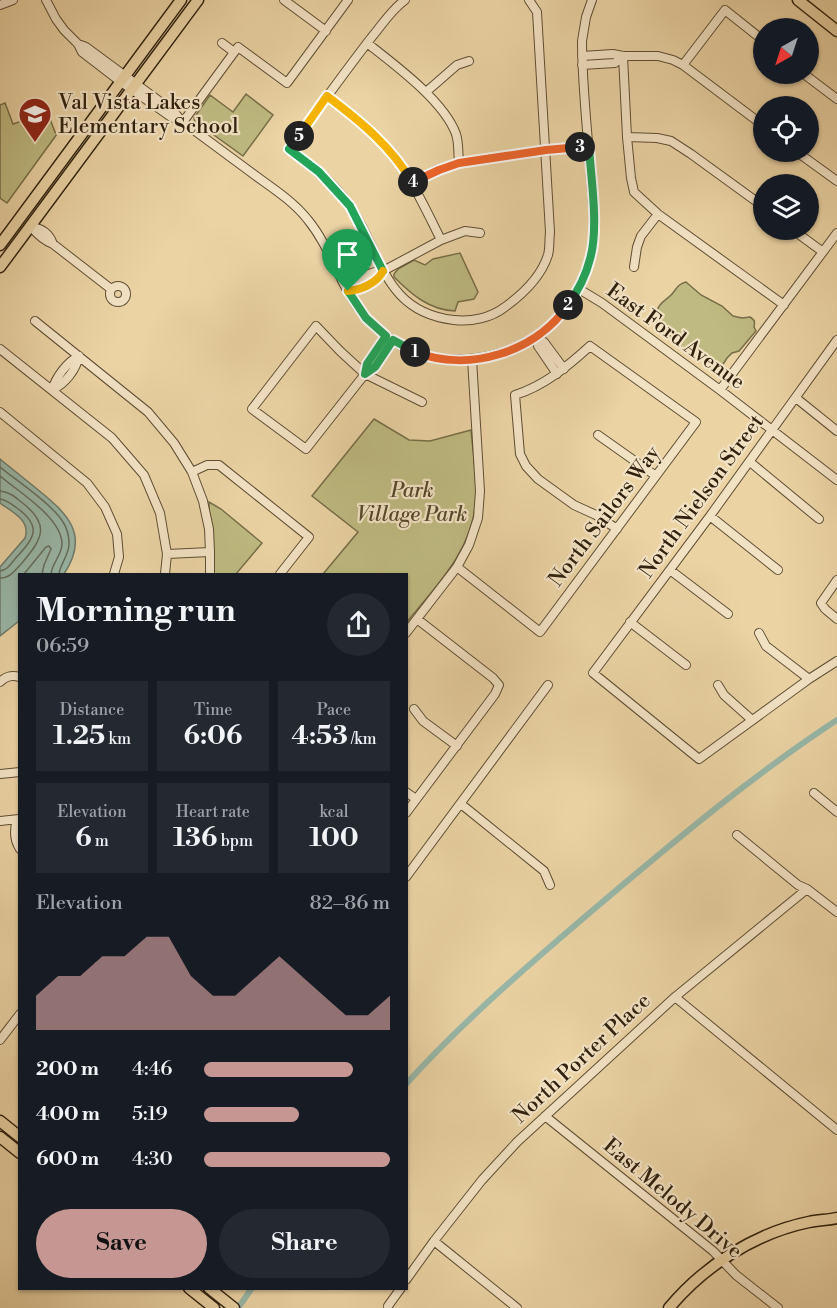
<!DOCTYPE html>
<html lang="en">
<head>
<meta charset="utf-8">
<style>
  :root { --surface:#171b24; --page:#242831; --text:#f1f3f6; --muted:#9ea1a6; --accent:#c59692 }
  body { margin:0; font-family:"Libre Bodoni",serif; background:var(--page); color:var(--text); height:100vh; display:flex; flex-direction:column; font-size:22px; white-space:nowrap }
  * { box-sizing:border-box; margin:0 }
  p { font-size:20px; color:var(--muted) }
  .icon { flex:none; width:33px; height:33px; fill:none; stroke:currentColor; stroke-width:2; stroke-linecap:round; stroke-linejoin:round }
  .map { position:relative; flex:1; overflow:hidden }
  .side { position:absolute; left:18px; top:573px; width:390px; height:717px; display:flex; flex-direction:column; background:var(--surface); border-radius:0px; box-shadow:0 2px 4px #0004 }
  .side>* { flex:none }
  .needle { width:39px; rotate:219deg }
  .tools { position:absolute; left:753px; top:18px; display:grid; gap:12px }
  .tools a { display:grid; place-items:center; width:66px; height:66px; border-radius:50%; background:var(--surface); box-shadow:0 2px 4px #0004; font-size:30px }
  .pin { position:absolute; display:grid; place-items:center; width:51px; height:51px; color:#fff; margin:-62px -26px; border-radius:50% 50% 50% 0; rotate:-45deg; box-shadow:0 0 6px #0007 }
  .pin .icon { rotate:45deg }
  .km { position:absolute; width:30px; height:30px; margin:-15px; border-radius:50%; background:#222; color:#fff; font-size:16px; line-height:30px; text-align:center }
  .round { display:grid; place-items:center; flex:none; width:63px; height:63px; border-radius:32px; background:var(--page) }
  .overview { display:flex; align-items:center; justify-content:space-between; height:102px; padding:0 18px }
  h1 { font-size:33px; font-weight:700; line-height:45px }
  .stats { display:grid; grid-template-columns:repeat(3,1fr); gap:9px; height:102px; padding:6px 18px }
  .stats div { display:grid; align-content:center; border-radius:0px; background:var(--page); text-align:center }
  .stats b { font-size:26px; font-weight:700 }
  .stats small { font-size:16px; font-weight:400 }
  .stats p { font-size:16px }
  .chart { height:168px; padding:12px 18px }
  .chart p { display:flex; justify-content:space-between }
  .chart svg { width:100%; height:108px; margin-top:6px; fill:var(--accent); opacity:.7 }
  .button { display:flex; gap:12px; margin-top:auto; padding:12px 18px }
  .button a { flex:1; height:69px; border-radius:36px; background:var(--accent); color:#111; font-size:24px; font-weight:700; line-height:69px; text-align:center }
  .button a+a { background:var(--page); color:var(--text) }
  ul { padding:0 18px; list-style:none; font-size:20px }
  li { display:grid; grid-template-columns:96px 72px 1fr; align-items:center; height:45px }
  li i { height:15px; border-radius:8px; background:var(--accent) }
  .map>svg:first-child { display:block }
  .green { fill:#beba81; stroke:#776e48; stroke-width:1.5 }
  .water { fill:#98b7a8; stroke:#6e7b6b; stroke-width:1.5 }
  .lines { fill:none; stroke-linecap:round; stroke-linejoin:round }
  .shore { stroke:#646c5c; stroke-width:1.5 }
  .canal { stroke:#98b7a8; stroke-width:6 }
  .minor-casing { stroke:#5f4e34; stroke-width:10 }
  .major-casing { stroke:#30220f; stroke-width:13 }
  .minor { stroke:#f2e2c4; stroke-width:8 }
  .major { stroke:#ebd3a4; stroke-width:10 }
  .split-1-casing { stroke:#fff; stroke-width:12 }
  .split-2-casing { stroke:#fff; stroke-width:12 }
  .split-3-casing { stroke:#fff; stroke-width:12 }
  .split-4-casing { stroke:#fff; stroke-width:12 }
  .split-5-casing { stroke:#fff; stroke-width:12 }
  .split-6-casing { stroke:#fff; stroke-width:12 }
  .split-7-casing { stroke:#fff; stroke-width:12 }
  .split-1 { stroke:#22a559; stroke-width:8 }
  .split-2 { stroke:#f0652b; stroke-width:8 }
  .split-3 { stroke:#22a559; stroke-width:8 }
  .split-4 { stroke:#f0652b; stroke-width:8 }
  .split-5 { stroke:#f5b400; stroke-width:8 }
  .split-6 { stroke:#22a559; stroke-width:8 }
  .split-7 { stroke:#f5b400; stroke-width:8 }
  .labels { text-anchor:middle; stroke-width:4.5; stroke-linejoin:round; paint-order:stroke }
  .poi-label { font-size:21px; fill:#30220f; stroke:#f2e2c4; text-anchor:start }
  .street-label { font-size:21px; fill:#30220f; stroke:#f2e2c4 }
  .park-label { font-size:21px; font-style:italic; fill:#54482c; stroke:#f2e2c4 }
</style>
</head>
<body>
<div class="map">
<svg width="837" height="1308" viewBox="0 0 837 1308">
  <rect width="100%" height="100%" fill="#ebd3a4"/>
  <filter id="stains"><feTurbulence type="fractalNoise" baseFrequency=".00333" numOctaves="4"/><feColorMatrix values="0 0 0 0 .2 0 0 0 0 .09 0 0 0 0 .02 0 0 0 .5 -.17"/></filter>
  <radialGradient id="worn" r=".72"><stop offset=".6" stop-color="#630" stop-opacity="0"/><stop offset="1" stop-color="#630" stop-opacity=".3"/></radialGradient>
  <path class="green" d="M246,94L273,115L243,156L200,125L195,123L194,118L210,95L233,112Z
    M5,103L13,124L22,121L21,117L23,111L35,106L40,121L42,122L50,119L55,132L57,134L7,203L0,198V105Z
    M460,253L478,292L474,299L458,302L455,311C429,310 411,294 394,277V274L398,269L414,260L425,265L433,259Z
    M686,282L701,295L722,306L733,316L742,318L750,317C755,320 755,321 754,327L756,331L739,351L732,353L727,358L722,366L713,367L705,358C701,358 696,359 691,357C684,353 681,345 675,340C666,331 652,326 657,311C659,302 667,300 672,294C677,288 678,284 686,282Z
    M374,419L409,440L430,441L471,430C473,452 477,478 476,499C473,550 437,585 407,622L406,574H323L358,532L312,496Z
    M209,502L221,509L262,543L236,574H211Z"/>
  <path class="water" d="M0,459C12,469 25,479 37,489C68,514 90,535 64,574H20L19,621L0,636V567L25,538C31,520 12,512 0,503Z"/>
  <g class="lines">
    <path class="shore" d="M0,467C17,481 52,504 63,522C67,528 69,536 69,544C69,555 60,564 59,574
      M0,476C19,492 62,518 62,544C62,555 52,563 51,574
      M0,491C9,492 14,496 20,501C51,524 43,538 22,563C15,570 11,578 0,578
      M0,499C7,500 11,504 17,508C44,528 33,539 15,559C10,565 7,570 0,571
      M24,574L46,547L49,546L51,549L44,565L42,574"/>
    <path class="canal" d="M406,1084C465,1019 533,961 600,904C676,840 753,775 837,720
      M238,1308L252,1288"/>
    <defs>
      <path id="minor" d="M46,0L56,19L64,30L78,44L82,52L121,82L171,117L183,122C207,140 232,158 256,176C274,189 294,202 308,220C335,253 341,296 375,327C409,357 445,365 489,356C533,347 568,317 584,275C586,269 589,264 591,258C596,233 593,206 591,181C588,134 582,87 582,41L586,17L592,0
        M284,0L326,31
        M405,0C391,10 382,25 371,38C343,74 316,112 289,149C312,166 333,182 349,205C382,251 382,312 454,320C471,322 491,318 505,307C523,294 541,277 548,255C550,248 549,240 550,232L537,12L529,0
        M0,5L13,0
        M222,43L234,52
        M367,43C395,65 444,101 456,134C459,143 458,154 459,163
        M78,44L86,47L174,112L180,119
        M582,56L613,54L623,56H658L673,60L683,65L764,126
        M623,56L627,137L631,178L634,192L658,214L784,305
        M582,65L615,63L623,56
        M683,65L725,10L764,41
        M804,74L837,99
        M426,92L457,65L469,61
        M327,96C356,117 384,139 404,170C418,192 429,216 441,240
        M183,122L238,47L287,83L348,0
        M627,137L657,138L671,141L691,154L764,207
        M797,152L837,181
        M412,182L439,169L459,163L546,150L589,147
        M31,227C37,234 44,241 53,244L111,289
        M31,227C41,228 49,233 53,244
        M793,230L823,252
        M634,267L637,247L641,236L658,214
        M110 294a8 8 0 1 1 16 0a8 8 0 1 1-16 0Z
        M579,289L602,303L720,390L837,480
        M348,291C356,280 369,271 383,271L441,240L465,231L480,233
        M348,291C361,290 375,283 383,271
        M35,321L148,412L174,443L192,472L203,501L209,529L210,552V574
        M538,337V346L557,374
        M538,337L544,342L564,369
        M393,340L375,367L365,374L306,449L252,409L316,326L340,351L365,374L422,402
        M837,340L710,516L593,673L699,759L809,679L837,661
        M0,349L112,438L144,475L160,513L167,554L165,574
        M365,374L367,364L386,336
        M52,390C65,384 76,370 79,356
        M52,390C56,377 67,362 79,356
        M720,390L837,233
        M796,398L837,431
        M0,412L87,483L105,507L117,534L119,557L114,574
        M598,435L656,476
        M750,462L819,519
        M192,472L207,465H219L309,537L280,574
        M710,516L778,570
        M167,554L210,552
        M457,567L540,632L696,422L590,346C568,366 544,386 515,395L520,454L526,466L538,479L574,505L596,515L617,529
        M670,570L728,614
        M837,580L821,603L825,609L837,619
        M630,622L686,665
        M406,633L457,567L469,545L478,518L480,491L472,359
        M759,633L766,646L809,679
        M0,682C6,676 11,675 20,677
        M718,685L724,695L752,720
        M414,709L423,721L457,746
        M0,774L20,772
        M406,792L416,799
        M814,793L837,812
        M461,804L544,871L550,885
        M406,813L495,694L499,685L493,678L417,619
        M17,820C14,830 14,840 20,849
        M0,821L19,819
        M737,835L798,885L807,889L837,912
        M406,877L548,685
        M675,997L837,1130
        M0,1040L20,1014
        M545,1116L713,1251L736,1275L778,1308
        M434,1241L517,1308
        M406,1280L434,1241L482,1180L517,1142L675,997L807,889
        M388,1306L401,1288"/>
      <path id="major" d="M798,0L837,31
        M0,245L181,0
        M0,267L198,0
        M0,1121L20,1137
        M0,1137L20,1153
        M189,1288L214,1308
        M209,1288L234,1308
        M669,1308C704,1266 755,1233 809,1222C818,1220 828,1220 837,1218"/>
    </defs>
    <use href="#minor" class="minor-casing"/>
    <use href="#major" class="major-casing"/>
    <use href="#minor" class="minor"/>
    <use href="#major" class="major"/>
  </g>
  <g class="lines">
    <defs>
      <path id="split-1" d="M348,291L366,318L386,336L367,364L365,374L375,367L393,340L415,352"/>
      <path id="split-2" d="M415,352C469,373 536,352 568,305"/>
      <path id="split-3" d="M568,305C578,291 586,275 590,259C599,228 591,179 589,147H580"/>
      <path id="split-4" d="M413,182L439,170L459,163L546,150L580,147"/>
      <path id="split-5" d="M299,136L327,96C360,121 391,146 412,182H413"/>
      <path id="split-6" d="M299,136L289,149L319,172L350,206L383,271"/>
      <path id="split-7" d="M348,291C361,290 377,283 383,271"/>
    </defs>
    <use href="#split-1" class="split-1-casing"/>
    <use href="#split-2" class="split-2-casing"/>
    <use href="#split-3" class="split-3-casing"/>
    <use href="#split-4" class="split-4-casing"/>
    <use href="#split-5" class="split-5-casing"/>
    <use href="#split-6" class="split-6-casing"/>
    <use href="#split-7" class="split-7-casing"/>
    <use href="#split-1" class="split-1"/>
    <use href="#split-2" class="split-2"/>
    <use href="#split-3" class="split-3"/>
    <use href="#split-4" class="split-4"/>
    <use href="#split-5" class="split-5"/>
    <use href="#split-6" class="split-6"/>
    <use href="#split-7" class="split-7"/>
  </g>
  <defs>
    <symbol id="school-pin" viewBox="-11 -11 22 30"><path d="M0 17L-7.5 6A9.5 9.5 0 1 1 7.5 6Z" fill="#8f2418" stroke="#f2e2c4"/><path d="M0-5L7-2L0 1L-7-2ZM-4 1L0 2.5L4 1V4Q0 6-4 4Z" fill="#fff"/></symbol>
  </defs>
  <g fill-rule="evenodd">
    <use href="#school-pin" x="16" y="95" width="38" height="52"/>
  </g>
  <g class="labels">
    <g class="poi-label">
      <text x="58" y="109">Val Vista Lakes<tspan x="58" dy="24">Elementary School</tspan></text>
    </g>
    <g class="street-label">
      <text transform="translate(676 336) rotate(36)" y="7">East Ford Avenue</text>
      <text transform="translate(701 496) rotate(-54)" y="7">North Nielson Street</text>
      <text transform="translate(604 516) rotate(-53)" y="7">North Sailors Way</text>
      <text transform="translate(581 1058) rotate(-43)" y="7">North Porter Place</text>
      <text transform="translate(673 1198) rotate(40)" y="7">East Melody Drive</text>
    </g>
    <g class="park-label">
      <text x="412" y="497">Park<tspan x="412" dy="24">Village Park</tspan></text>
    </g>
  </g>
  <rect width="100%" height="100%" filter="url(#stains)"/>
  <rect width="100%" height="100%" fill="url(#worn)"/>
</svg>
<div class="tools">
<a><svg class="needle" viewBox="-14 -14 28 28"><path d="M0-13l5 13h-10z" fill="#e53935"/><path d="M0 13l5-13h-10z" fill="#9ea1a6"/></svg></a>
<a><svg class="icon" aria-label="locate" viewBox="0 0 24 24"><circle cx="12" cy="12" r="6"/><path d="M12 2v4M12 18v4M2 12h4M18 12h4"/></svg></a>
<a><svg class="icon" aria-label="layers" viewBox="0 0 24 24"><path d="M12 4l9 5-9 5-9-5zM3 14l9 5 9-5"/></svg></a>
</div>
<div class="pin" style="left:348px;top:291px;background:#1e9e55"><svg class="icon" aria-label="arrive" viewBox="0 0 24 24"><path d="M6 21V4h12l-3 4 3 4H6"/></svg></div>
<b class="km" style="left:415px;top:352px">1</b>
<b class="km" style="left:568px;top:305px">2</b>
<b class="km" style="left:580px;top:147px">3</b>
<b class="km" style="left:413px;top:182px">4</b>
<b class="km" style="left:299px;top:136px">5</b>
<section class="side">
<div class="overview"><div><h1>Morning run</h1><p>06:59</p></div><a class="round"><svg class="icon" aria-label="share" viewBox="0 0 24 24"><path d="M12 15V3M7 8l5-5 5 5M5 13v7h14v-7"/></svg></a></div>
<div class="stats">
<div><p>Distance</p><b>1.25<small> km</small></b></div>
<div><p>Time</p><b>6:06</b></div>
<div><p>Pace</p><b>4:53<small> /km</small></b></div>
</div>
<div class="stats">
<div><p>Elevation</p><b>6<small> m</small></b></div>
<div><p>Heart rate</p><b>136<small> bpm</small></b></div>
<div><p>kcal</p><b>100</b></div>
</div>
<div class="chart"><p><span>Elevation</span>82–86 m</p>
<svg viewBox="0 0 160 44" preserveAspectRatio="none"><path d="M0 44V30L10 22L20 22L30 14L40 14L50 6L60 6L70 22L80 30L90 30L100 22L110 14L120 22L130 30L140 38L150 38L160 30V44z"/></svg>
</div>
<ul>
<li><b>200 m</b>4:46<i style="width:80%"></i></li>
<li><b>400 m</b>5:19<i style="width:51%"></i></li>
<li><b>600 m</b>4:30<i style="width:100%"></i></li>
</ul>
<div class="button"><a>Save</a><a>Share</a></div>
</section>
</div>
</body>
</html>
